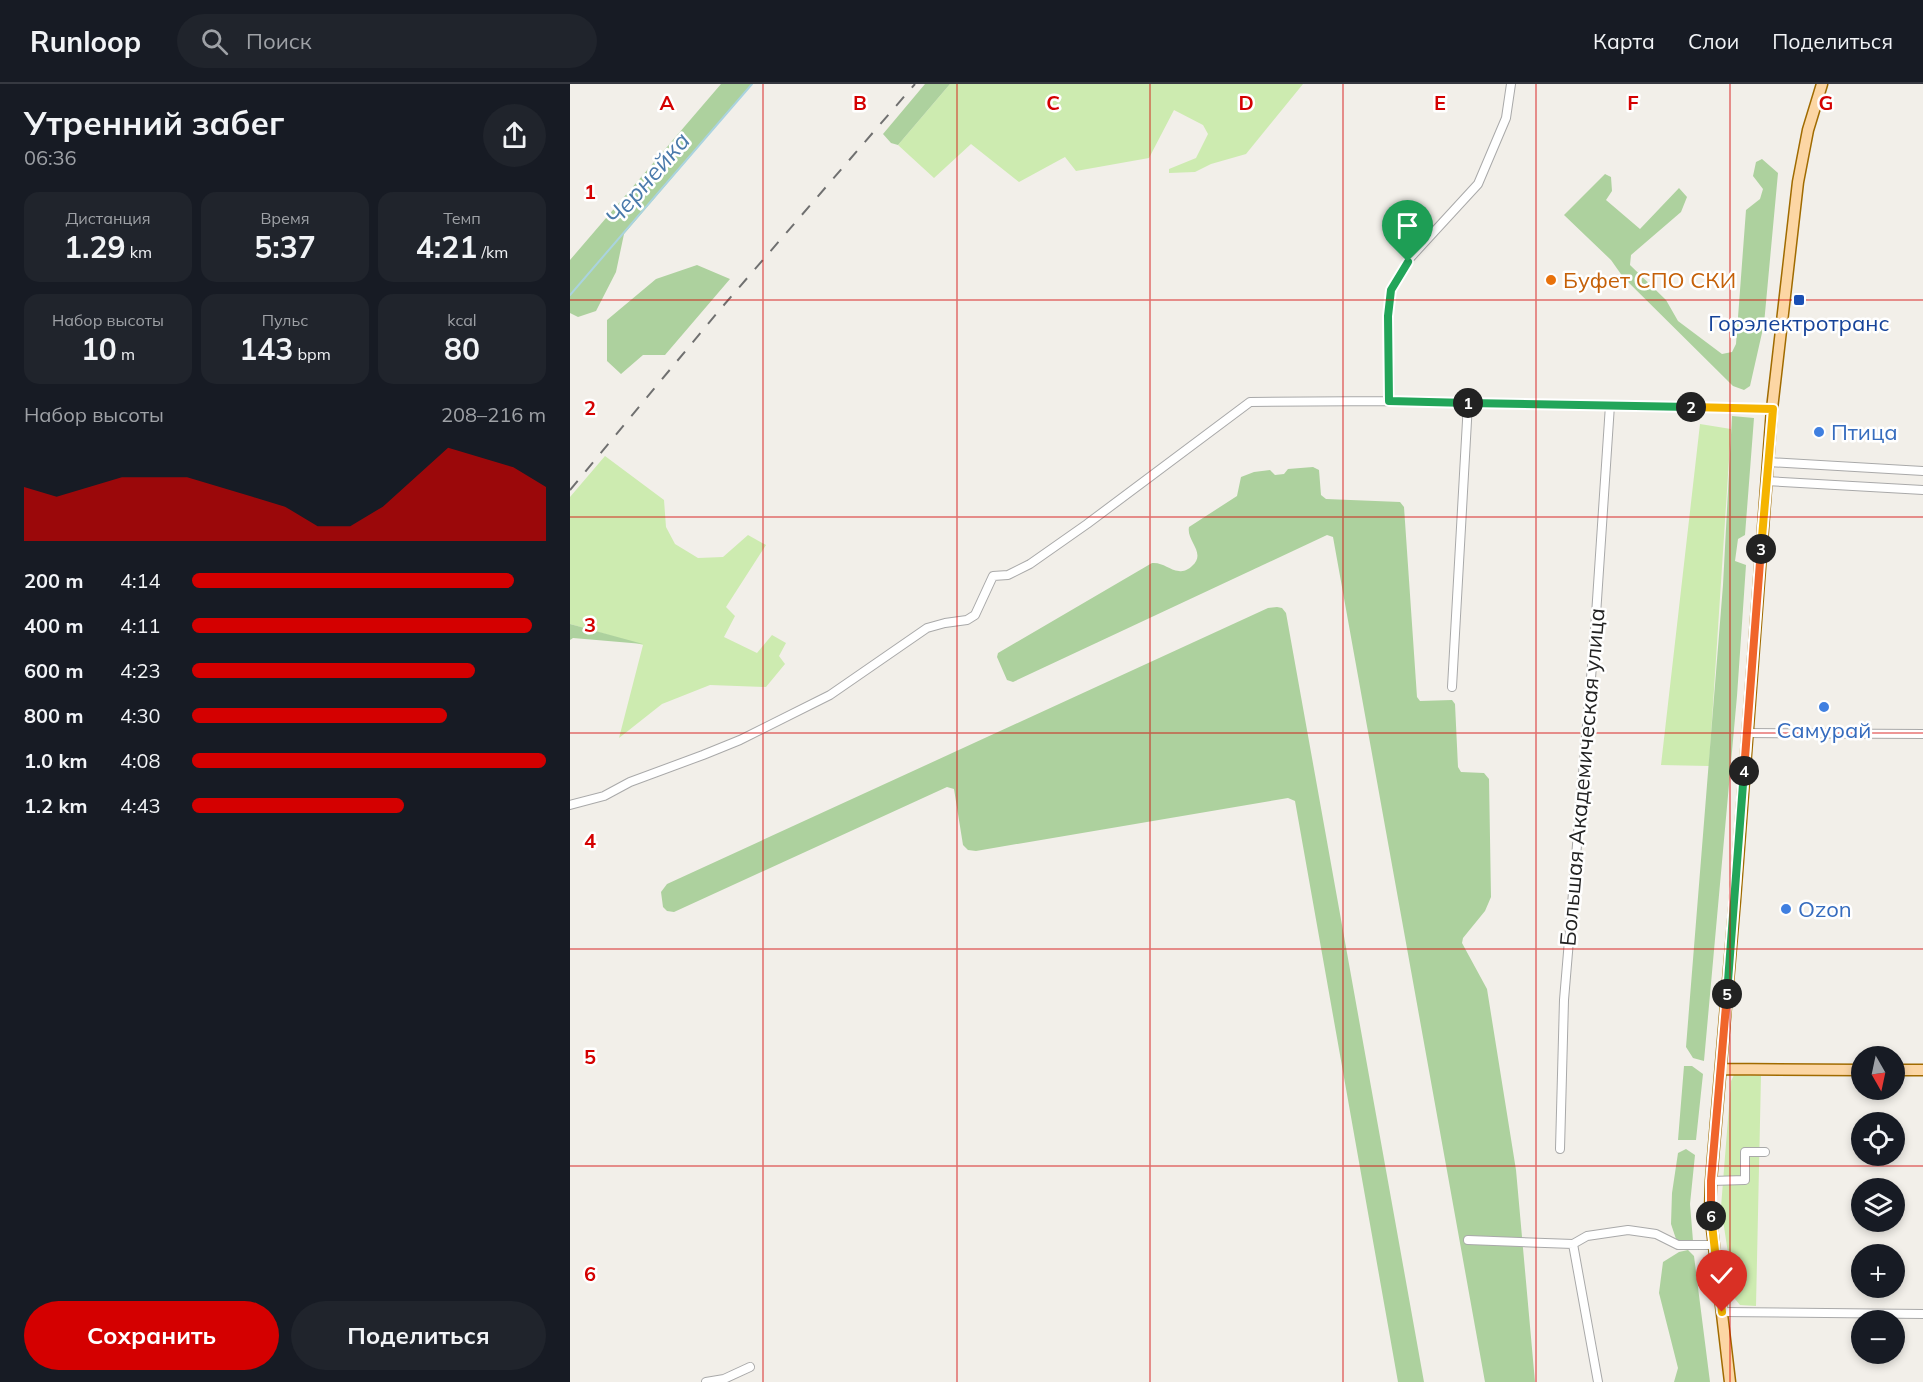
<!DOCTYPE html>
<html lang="ru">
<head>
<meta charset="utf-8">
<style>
  :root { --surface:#171b24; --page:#20242c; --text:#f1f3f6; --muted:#9ea1a6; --line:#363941; --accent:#d40000 }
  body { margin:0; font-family:Mulish,sans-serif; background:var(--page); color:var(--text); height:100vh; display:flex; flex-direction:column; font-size:22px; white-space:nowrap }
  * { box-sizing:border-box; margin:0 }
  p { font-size:20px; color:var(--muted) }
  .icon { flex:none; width:33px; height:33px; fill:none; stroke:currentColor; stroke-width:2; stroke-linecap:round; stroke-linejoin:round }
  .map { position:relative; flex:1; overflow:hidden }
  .sheet { display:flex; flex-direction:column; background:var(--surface); width:570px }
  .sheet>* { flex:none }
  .needle { width:39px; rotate:171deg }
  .fabs { position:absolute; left:1281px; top:962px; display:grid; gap:12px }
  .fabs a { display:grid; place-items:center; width:54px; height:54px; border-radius:50%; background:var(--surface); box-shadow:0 3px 9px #0003; font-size:30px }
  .pin { position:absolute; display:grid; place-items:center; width:51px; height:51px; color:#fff; margin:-62px -26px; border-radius:50% 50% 50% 0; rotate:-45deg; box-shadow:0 0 6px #0007 }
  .pin .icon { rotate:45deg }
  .km { position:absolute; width:30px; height:30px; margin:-15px; border-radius:50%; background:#222; color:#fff; font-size:16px; line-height:30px; text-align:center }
  .round { display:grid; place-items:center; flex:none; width:63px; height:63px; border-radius:32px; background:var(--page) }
  .headline { display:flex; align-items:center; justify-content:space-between; height:102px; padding:0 24px }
  h1 { font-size:33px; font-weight:700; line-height:45px }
  .figures { display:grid; grid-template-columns:repeat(3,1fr); gap:9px; height:102px; padding:6px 24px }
  .figures div { display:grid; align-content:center; border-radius:15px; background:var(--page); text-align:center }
  .figures b { font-size:30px; font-weight:700 }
  .figures small { font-size:16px; font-weight:400 }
  .figures p { font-size:16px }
  .chart { height:168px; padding:12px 24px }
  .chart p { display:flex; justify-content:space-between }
  .chart svg { width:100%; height:108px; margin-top:6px; fill:var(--accent); opacity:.7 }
  .cta { display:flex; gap:12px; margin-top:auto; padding:12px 24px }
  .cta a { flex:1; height:69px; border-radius:36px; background:var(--accent); color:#fff; font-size:24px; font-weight:700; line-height:69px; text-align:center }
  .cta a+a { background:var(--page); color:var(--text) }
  ul { padding:0 24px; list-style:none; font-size:20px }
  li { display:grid; grid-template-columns:96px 72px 1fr; align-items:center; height:45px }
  li i { height:15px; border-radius:8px; background:var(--accent) }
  header { display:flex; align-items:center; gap:36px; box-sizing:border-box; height:84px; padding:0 30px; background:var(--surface); border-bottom:2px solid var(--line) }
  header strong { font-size:28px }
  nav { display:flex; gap:33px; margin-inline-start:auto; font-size:21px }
  .search { width:420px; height:54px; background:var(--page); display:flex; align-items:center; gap:15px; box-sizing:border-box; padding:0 21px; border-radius:33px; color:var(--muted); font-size:22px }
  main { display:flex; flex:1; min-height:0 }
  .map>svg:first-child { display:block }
  .grass { fill:#cdebb0 }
  .forest { fill:#add19e }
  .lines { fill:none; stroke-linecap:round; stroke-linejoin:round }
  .stream { stroke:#aad3df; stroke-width:2 }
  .minor-casing { stroke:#a9a9a9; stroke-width:10 }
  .major-casing { stroke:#a06b00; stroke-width:13 }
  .minor { stroke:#fff; stroke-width:8 }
  .major { stroke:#fcd6a4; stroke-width:10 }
  .rail { stroke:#707070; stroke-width:2; stroke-dasharray:12 12; stroke-linecap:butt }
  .split-1-casing { stroke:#fff; stroke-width:12 }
  .split-2-casing { stroke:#fff; stroke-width:12 }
  .split-3-casing { stroke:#fff; stroke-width:12 }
  .split-4-casing { stroke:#fff; stroke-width:12 }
  .split-5-casing { stroke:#fff; stroke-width:12 }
  .split-6-casing { stroke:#fff; stroke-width:12 }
  .split-7-casing { stroke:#fff; stroke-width:12 }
  .split-1 { stroke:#22a559; stroke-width:8 }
  .split-2 { stroke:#22a559; stroke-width:8 }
  .split-3 { stroke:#f5b400; stroke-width:8 }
  .split-4 { stroke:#f0652b; stroke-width:8 }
  .split-5 { stroke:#22a559; stroke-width:8 }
  .split-6 { stroke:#f0652b; stroke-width:8 }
  .split-7 { stroke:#f5b400; stroke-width:8 }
  .grid { fill:none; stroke:#d40000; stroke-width:1.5; stroke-opacity:0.55 }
  .food-dot { fill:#e8710a; stroke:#fff; stroke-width:2 }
  .transit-dot { fill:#1a4fb4; stroke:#fff; stroke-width:2 }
  .shop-dot { fill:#3f7fe0; stroke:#fff; stroke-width:2 }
  .labels { text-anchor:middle; stroke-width:5; stroke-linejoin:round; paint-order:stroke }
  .food-label { font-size:22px; fill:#c56008; stroke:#fff; text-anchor:start }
  .transit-label { font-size:22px; fill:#164399; stroke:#fff }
  .shop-label { font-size:22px; fill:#366cbe; stroke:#fff; text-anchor:start }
  .street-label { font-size:22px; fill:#222; stroke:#fff }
  .water-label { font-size:24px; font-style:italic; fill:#4a7aab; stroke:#fff }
  .grid-label { font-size:20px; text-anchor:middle; font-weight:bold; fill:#d40000; stroke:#fff; stroke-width:5; stroke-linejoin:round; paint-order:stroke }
</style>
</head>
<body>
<header>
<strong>Runloop</strong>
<div class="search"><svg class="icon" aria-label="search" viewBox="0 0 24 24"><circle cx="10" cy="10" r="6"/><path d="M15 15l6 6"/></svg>Поиск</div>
<nav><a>Карта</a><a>Слои</a><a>Поделиться</a></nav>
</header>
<main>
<section class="sheet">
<div class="headline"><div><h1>Утренний забег</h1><p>06:36</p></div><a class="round"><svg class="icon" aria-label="share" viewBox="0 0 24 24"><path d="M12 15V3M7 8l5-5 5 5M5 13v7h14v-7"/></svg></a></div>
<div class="figures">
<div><p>Дистанция</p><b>1.29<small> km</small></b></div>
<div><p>Время</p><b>5:37</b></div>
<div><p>Темп</p><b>4:21<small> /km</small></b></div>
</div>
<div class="figures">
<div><p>Набор высоты</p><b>10<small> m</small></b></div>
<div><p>Пульс</p><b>143<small> bpm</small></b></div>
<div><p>kcal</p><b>80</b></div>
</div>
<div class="chart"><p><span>Набор высоты</span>208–216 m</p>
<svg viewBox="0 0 160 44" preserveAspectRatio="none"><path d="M0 44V22L10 26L20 22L30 18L40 18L50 18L60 22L70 26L80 30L90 38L100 38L110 30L120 18L130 6L140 10L150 14L160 22V44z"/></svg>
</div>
<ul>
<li><b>200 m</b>4:14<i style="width:91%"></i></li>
<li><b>400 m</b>4:11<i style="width:96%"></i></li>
<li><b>600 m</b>4:23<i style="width:80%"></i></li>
<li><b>800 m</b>4:30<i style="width:72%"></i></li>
<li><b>1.0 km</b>4:08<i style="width:100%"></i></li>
<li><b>1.2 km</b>4:43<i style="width:60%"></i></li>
</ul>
<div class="cta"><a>Сохранить</a><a>Поделиться</a></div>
</section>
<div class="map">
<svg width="1353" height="1298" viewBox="0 0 1353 1298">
  <rect width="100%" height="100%" fill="#f2efe9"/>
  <path class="grass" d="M380,0H733L676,70L641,80L625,88L599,89V85L626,74L638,50L633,41L604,26L579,74L506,87L495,73L449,98L401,60L364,94L328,61Z
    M1130,340L1161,345L1139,682L1091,681Z
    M35,372L94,416L96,443L105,460L128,474L153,473L178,451L196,461L156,523L165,532L154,553L187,569L202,551L216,559L209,572L215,580L196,603L140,601L92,620L49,654L73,561L0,540V413Z
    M1164,991L1191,992L1186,1222L1170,1221L1165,1215L1151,1123L1161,997Z"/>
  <path class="forest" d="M151,0H182L54,150L46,188L26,227L8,233L0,229V176Z
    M355,0H380L328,61L321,59L313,50Z
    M1192,75L1208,89L1194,240L1180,302L1174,306L1163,302L1053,193L1041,176L994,131L1035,90L1041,93L1042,107L1036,116L1070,145L1109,104L1117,113L1111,128L1061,171L1060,181L1096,216L1108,237L1152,270L1162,268L1166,260L1176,126L1190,115L1193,105L1183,92L1186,78Z
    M127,181L160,195L95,271H73L51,290L37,277V236L86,195Z
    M1162,332L1184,334L1175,451L1168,455L1165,477L1176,481L1167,612L1134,977L1123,974L1116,963L1153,501Z
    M743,383L749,386L751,411L756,415L830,418L834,423L847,613L850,617L882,616L885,620L888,683L891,688L914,689L919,695L921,813L915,827L893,854L892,859L917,905L946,1086L965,1298H915L763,453L757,451L443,598L437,596L427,573L428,569L582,479C593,478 599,486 609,487C614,488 619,485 622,482C637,469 616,457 619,443L667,412L671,393L684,388L700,386L705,391L714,390L718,385Z
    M707,523L712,524L716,529L854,1298H828L725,717L718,714L406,767L398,766L393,761L384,705L377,703L104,828L97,827L93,823L91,808L97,800L698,524Z
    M0,540L73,560L3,554L0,556Z
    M1114,982H1122L1133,990L1126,1056H1108Z
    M1116,1065L1125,1071L1120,1120L1123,1157L1107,1158L1101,1140L1102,1109L1108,1069Z
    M1118,1166L1124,1172L1140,1298H1104L1108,1284L1089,1209L1093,1178L1109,1168Z"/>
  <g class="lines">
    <path class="stream" d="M0,211L182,0"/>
    <defs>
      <path id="minor" d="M820,317L818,232L821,206L840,174L908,100L936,34L941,0
        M1198,378L1353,387
        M1196,397L1353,406
        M882,603L898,319
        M1176,649L1353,650
        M0,721L34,712L60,698L133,671L170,656L260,611L357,544L375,539L397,536L405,531L423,492L438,491L460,480L517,440L680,318L820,317L1202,325
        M990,1065L994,916L1025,546L1040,321
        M1141,1097L1175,1096V1068H1195
        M898,1156L1003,1160
        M1152,1228L1353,1230
        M136,1298L154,1295L180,1283
        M1028,1298L1003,1160L1017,1152L1058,1146L1086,1150L1108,1161H1144"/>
      <path id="major" d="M1151,985L1292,986
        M1324,986H1353
        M1160,1298L1140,1128L1141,1097L1165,816L1202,325L1228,98L1238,46L1252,0"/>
    </defs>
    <use href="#minor" class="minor-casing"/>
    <use href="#major" class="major-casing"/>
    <use href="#minor" class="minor"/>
    <use href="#major" class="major"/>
    <path class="rail" d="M0,406L147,229L345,0"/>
  </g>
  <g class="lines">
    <defs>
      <path id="split-1" d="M838,178L821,206L818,232L819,317L898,319"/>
      <path id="split-2" d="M898,319L1121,323"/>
      <path id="split-3" d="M1121,323L1203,325L1191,465"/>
      <path id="split-4" d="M1174,687L1191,465"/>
      <path id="split-5" d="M1157,910L1174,687"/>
      <path id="split-6" d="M1141,1132V1097L1157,910"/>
      <path id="split-7" d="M1141,1132L1152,1228"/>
    </defs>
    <use href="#split-1" class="split-1-casing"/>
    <use href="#split-2" class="split-2-casing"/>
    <use href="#split-3" class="split-3-casing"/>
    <use href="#split-4" class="split-4-casing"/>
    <use href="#split-5" class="split-5-casing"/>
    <use href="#split-6" class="split-6-casing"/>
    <use href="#split-7" class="split-7-casing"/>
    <use href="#split-1" class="split-1"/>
    <use href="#split-2" class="split-2"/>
    <use href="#split-3" class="split-3"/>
    <use href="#split-4" class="split-4"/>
    <use href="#split-5" class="split-5"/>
    <use href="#split-6" class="split-6"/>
    <use href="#split-7" class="split-7"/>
  </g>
  <path class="grid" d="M193,0V1298M387,0V1298M580,0V1298M773,0V1298M966,0V1298M1160,0V1298M0,216H1353M0,433H1353M0,649H1353M0,865H1353M0,1082H1353"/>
  <circle class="food-dot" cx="981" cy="196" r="6"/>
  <rect class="transit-dot" x="1223" y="210" width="12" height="12" rx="3"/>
  <g class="shop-dot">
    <circle cx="1249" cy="348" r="6"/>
    <circle cx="1254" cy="623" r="6"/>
    <circle cx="1216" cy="825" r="6"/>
  </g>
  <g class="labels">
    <g class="food-label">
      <text x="993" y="204">Буфет СПО СКИ</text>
    </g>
    <g class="transit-label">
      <text x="1229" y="247">Горэлектротранс</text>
    </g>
    <g class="shop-label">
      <text x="1261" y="356">Птица</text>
      <text x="1254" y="654" text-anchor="middle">Самурай</text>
      <text x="1228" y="833">Ozon</text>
    </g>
    <g class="street-label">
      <text transform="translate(1012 693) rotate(-85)" y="8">Большая Академическая улица</text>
    </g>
    <g class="water-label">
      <text transform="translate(78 95) rotate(-49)" y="8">Чернейка</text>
    </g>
  </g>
  <g class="grid-label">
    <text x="97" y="26">A</text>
    <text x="290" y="26">B</text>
    <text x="483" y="26">C</text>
    <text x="676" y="26">D</text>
    <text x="870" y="26">E</text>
    <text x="1063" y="26">F</text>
    <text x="1256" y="26">G</text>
    <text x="20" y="115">1</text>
    <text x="20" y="331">2</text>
    <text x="20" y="548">3</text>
    <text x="20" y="764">4</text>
    <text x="20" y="980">5</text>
    <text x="20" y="1197">6</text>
  </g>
</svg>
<div class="fabs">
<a><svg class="needle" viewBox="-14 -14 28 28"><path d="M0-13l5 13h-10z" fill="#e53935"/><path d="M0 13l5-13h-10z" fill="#9ea1a6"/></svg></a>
<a><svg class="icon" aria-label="locate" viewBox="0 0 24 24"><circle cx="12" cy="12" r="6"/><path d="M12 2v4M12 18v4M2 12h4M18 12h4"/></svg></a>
<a><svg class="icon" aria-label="layers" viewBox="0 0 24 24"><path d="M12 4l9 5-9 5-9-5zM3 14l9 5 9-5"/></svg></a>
<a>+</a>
<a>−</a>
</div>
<div class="pin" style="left:838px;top:178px;background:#1e9e55"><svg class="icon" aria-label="arrive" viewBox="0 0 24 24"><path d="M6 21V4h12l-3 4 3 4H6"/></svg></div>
<div class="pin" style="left:1152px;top:1228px;background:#d93025"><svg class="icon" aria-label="check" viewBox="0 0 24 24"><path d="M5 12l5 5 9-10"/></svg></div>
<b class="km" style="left:898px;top:319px">1</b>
<b class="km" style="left:1121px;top:323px">2</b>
<b class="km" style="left:1191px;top:465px">3</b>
<b class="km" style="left:1174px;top:687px">4</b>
<b class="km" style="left:1157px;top:910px">5</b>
<b class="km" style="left:1141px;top:1132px">6</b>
</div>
</main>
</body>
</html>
